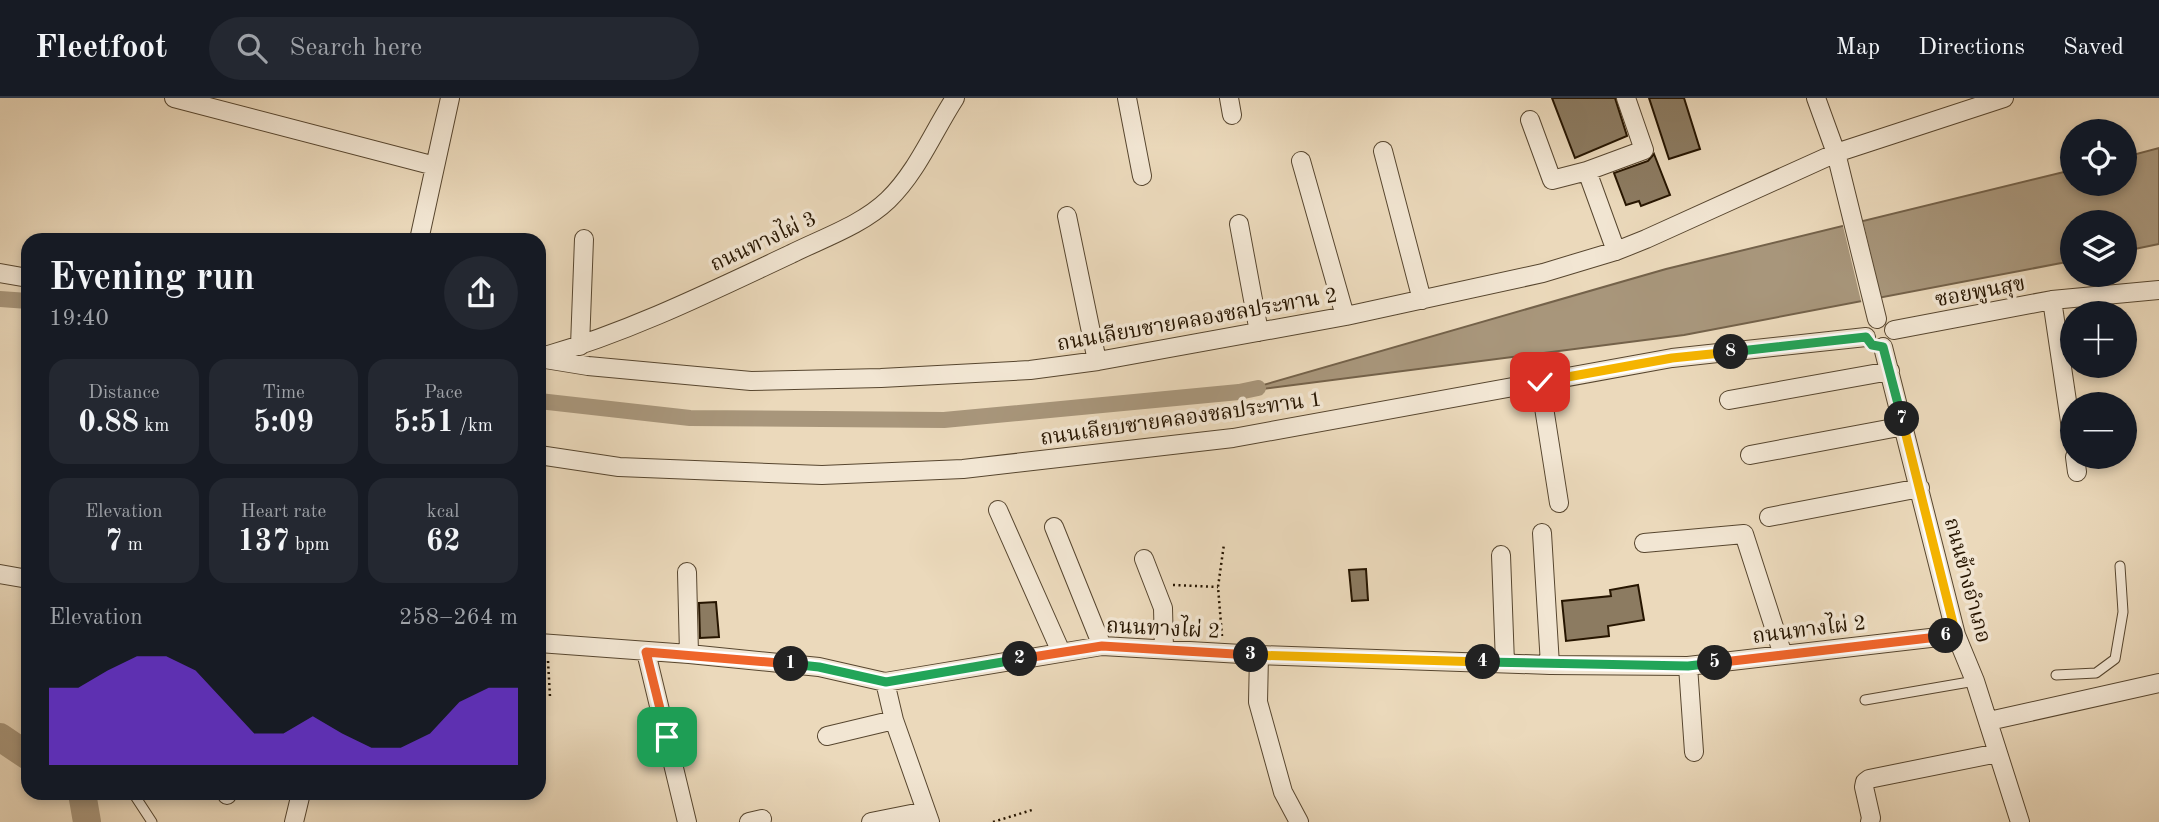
<!DOCTYPE html>
<html lang="en">
<head>
<meta charset="utf-8">
<style>
  :root { --surface:#171b24; --page:#242831; --text:#f1f3f6; --muted:#9ea1a6; --line:#363941; --accent:#7c3aed }
  body { margin:0; font-family:"Old Standard TT","Noto Serif Thai",serif; background:var(--page); color:var(--text); height:100vh; display:flex; flex-direction:column; font-size:26px; white-space:nowrap }
  * { box-sizing:border-box; margin:0 }
  p { font-size:23px; color:var(--muted) }
  .icon { flex:none; width:38px; height:38px; fill:none; stroke:currentColor; stroke-width:2; stroke-linecap:round; stroke-linejoin:round }
  .map { position:relative; flex:1; overflow:hidden }
  .panel { position:absolute; left:21px; top:135px; width:525px; height:567px; display:flex; flex-direction:column; background:var(--surface); border-radius:21px; box-shadow:0 4px 10px #0003 }
  .panel>* { flex:none }
  .tools { position:absolute; left:2060px; top:21px; display:grid; gap:14px }
  .tools a { display:grid; place-items:center; width:77px; height:77px; border-radius:50%; background:var(--surface); box-shadow:0 4px 10px #0003; font-size:35px }
  .pin { position:absolute; display:grid; place-items:center; width:60px; height:60px; color:#fff; margin:-30px; border-radius:14px; box-shadow:0 4px 10px #0006 }
  .km { position:absolute; width:35px; height:35px; margin:-18px; border-radius:50%; background:#222; color:#fff; font-size:19px; line-height:35px; text-align:center }
  .round { display:grid; place-items:center; flex:none; width:74px; height:74px; border-radius:37px; background:var(--page) }
  .summary { display:flex; align-items:center; justify-content:space-between; height:119px; padding:0 28px }
  h1 { font-size:38px; font-weight:700; line-height:52px }
  .metrics { display:grid; grid-template-columns:repeat(3,1fr); gap:10px; height:119px; padding:7px 28px }
  .metrics div { display:grid; align-content:center; border-radius:18px; background:var(--page); text-align:center }
  .metrics b { font-size:30px; font-weight:700 }
  .metrics small { font-size:19px; font-weight:400 }
  .metrics p { font-size:19px }
  .chart { height:196px; padding:14px 28px }
  .chart p { display:flex; justify-content:space-between }
  .chart svg { width:100%; height:126px; margin-top:7px; fill:var(--accent); opacity:.7 }
  header { display:flex; align-items:center; gap:42px; box-sizing:border-box; height:98px; padding:0 35px; background:var(--surface); border-bottom:2px solid var(--line) }
  header strong { font-size:33px }
  nav { display:flex; gap:38px; margin-inline-start:auto; font-size:24px }
  .search { width:490px; height:63px; background:var(--page); display:flex; align-items:center; gap:18px; box-sizing:border-box; padding:0 24px; border-radius:38px; color:var(--muted); font-size:26px }
  .map>svg:first-child { display:block }
  .water { fill:#a8967b; stroke:#74624a; stroke-width:2 }
  .pier { fill:#ebd9bb }
  .lines { fill:none; stroke-linecap:round; stroke-linejoin:round }
  .canal { stroke:#a8967b; stroke-width:16 }
  .river { stroke:#a8967b; stroke-width:28 }
  .building { fill:#8c7b61; stroke:#261500; stroke-width:2 }
  .lane-casing { stroke:#57462f; stroke-width:11 }
  .street-casing { stroke:#57462f; stroke-width:20 }
  .path { stroke:#261500; stroke-width:2.5; stroke-dasharray:2 3.5; stroke-linecap:butt }
  .lane { stroke:#f2e6d3; stroke-width:9 }
  .street { stroke:#f2e6d3; stroke-width:18 }
  .split-1-casing { stroke:#fff; stroke-width:14 }
  .split-2-casing { stroke:#fff; stroke-width:14 }
  .split-3-casing { stroke:#fff; stroke-width:14 }
  .split-4-casing { stroke:#fff; stroke-width:14 }
  .split-5-casing { stroke:#fff; stroke-width:14 }
  .split-6-casing { stroke:#fff; stroke-width:14 }
  .split-7-casing { stroke:#fff; stroke-width:14 }
  .split-8-casing { stroke:#fff; stroke-width:14 }
  .split-9-casing { stroke:#fff; stroke-width:14 }
  .split-1 { stroke:#f0652b; stroke-width:9 }
  .split-2 { stroke:#22a559; stroke-width:9 }
  .split-3 { stroke:#f0652b; stroke-width:9 }
  .split-4 { stroke:#f5b400; stroke-width:9 }
  .split-5 { stroke:#22a559; stroke-width:9 }
  .split-6 { stroke:#f0652b; stroke-width:9 }
  .split-7 { stroke:#f5b400; stroke-width:9 }
  .split-8 { stroke:#22a559; stroke-width:9 }
  .split-9 { stroke:#f5b400; stroke-width:9 }
  .labels { text-anchor:middle; stroke-width:7; stroke-linejoin:round; paint-order:stroke }
  .street-label { font-size:21px; fill:#261500; stroke:#f2e6d3 }
</style>
</head>
<body>
<header>
<strong>Fleetfoot</strong>
<div class="search"><svg class="icon" aria-label="search" viewBox="0 0 24 24"><circle cx="10" cy="10" r="6"/><path d="M15 15l6 6"/></svg>Search here</div>
<nav><a>Map</a><a>Directions</a><a>Saved</a></nav>
</header>
<div class="map">
<svg width="2159" height="724" viewBox="0 0 2159 724">
  <rect width="100%" height="100%" fill="#ebd9bb"/>
  <filter id="stains"><feTurbulence type="fractalNoise" baseFrequency=".00286" numOctaves="4"/><feColorMatrix values="0 0 0 0 .2 0 0 0 0 .09 0 0 0 0 .02 0 0 0 .5 -.17"/></filter>
  <radialGradient id="worn" r=".72"><stop offset=".6" stop-color="#630" stop-opacity="0"/><stop offset="1" stop-color="#630" stop-opacity=".3"/></radialGradient>
  <path class="water" d="M2159,50V146L2125,153L2124,124H2072V163L1684,237L1239,294L1666,171L2072,72V86H2124L2125,59Z"/>
  <path class="pier" d="M1862,119L1882,203L1862,207L1842,124Z"/>
  <g class="lines">
    <path class="canal" d="M0,201L28,203
      M539,303L690,320L944,322L1239,294L1258,290"/>
    <path class="river" d="M0,639L28,658
      M82,695L87,724"/>
  </g>
  <path class="building" d="M1552,0H1615L1627,38L1575,60Z
    M1649,0H1684L1700,51L1669,61Z
    M1654,56L1670,97L1641,108L1639,103L1626,107L1614,75L1648,63Z
    M1366,471L1368,502L1352,503L1349,472Z
    M1638,487L1644,522L1608,528L1609,538L1566,543L1562,503L1611,498L1610,492Z
    M716,504L719,539L700,540L699,505Z"/>
  <g class="lines">
    <defs>
      <path id="lane" d="M2056,577L2096,575L2115,561L2123,514L2120,468
        M1865,602L1975,583
        M133,695L152,724"/>
      <path id="street" d="M174,0L435,68
        M1127,0L1142,78
        M1229,0L1232,17
        M1816,0L1836,55L1877,221
        M1530,22L1552,82L1587,73L1644,52L1626,0
        M1383,53L1422,202
        M1301,63L1345,218
        M1587,73L1616,153
        M1067,118L1097,263
        M1239,126L1259,234
        M419,142L450,0
        M0,175L28,180
        M2052,202L2072,337
        M1894,232L2052,202L2159,192
        M580,248L584,141
        M1883,249L1956,537L1975,583L2020,724
        M545,258C631,233 710,194 791,156C823,140 862,127 888,102C917,74 933,34 955,0
        M539,260L588,268L751,283L881,280L1030,272L1098,263L1346,218L1543,175L1616,153L1646,141L1836,55L2004,0
        M1540,284L1559,405
        M1729,302L1890,273
        M539,357L619,369L822,377L963,371L1233,340L1672,260L1866,239
        M1750,357L1904,328
        M2075,359L2077,374
        M998,412L1061,554
        M1769,419L1920,390
        M1054,429L1102,548
        M1542,435L1550,567
        M1644,445L1744,436L1783,557
        M1501,457L1505,565
        M1144,461L1163,510L1164,551
        M687,474L689,556
        M0,476L28,481
        M539,545L689,556L819,569L885,584L1102,548L1259,557L1550,567L1688,568L1956,537
        M646,554L687,724
        M1259,557L1258,604L1283,694L1299,724
        M1688,568L1694,654
        M885,584L894,622L930,724
        M1989,623L2159,585
        M827,638L894,622
        M227,697V695
        M294,724L301,695
        M749,724L762,721
        M871,724L926,713
        M1870,724L1871,720L1864,689L1865,684L1869,681L1998,655"/>
    </defs>
    <use href="#lane" class="lane-casing"/>
    <use href="#street" class="street-casing"/>
    <path class="path" d="M1173,487L1218,489
      M1222,538L1218,489L1224,446
      M548,563L550,599
      M993,724L1032,712"/>
    <use href="#lane" class="lane"/>
    <use href="#street" class="street"/>
  </g>
  <g class="lines">
    <defs>
      <path id="split-1" d="M667,639L646,554L791,566"/>
      <path id="split-2" d="M791,566L819,569L886,584L1020,561"/>
      <path id="split-3" d="M1020,561L1102,548L1251,557"/>
      <path id="split-4" d="M1251,557L1483,564"/>
      <path id="split-5" d="M1483,564L1688,568L1715,565"/>
      <path id="split-6" d="M1715,565L1946,538"/>
      <path id="split-7" d="M1902,321L1956,537L1946,538"/>
      <path id="split-8" d="M1731,254L1866,239L1872,247L1883,249L1902,321"/>
      <path id="split-9" d="M1540,284L1672,260L1731,254"/>
    </defs>
    <use href="#split-1" class="split-1-casing"/>
    <use href="#split-2" class="split-2-casing"/>
    <use href="#split-3" class="split-3-casing"/>
    <use href="#split-4" class="split-4-casing"/>
    <use href="#split-5" class="split-5-casing"/>
    <use href="#split-6" class="split-6-casing"/>
    <use href="#split-7" class="split-7-casing"/>
    <use href="#split-8" class="split-8-casing"/>
    <use href="#split-9" class="split-9-casing"/>
    <use href="#split-1" class="split-1"/>
    <use href="#split-2" class="split-2"/>
    <use href="#split-3" class="split-3"/>
    <use href="#split-4" class="split-4"/>
    <use href="#split-5" class="split-5"/>
    <use href="#split-6" class="split-6"/>
    <use href="#split-7" class="split-7"/>
    <use href="#split-8" class="split-8"/>
    <use href="#split-9" class="split-9"/>
  </g>
  <g class="labels">
    <g class="street-label">
      <text transform="translate(763 143) rotate(-25)" y="7">ถนนทางไผ่ 3</text>
      <text transform="translate(1980 193) rotate(-11)" y="7">ซอยพูนสุข</text>
      <text transform="translate(1197 221) rotate(-10)" y="7">ถนนเลียบชายคลองชลประทาน 2</text>
      <text transform="translate(1181 320) rotate(-8)" y="7">ถนนเลียบชายคลองชลประทาน 1</text>
      <text transform="translate(1968 482) rotate(75)" y="7">ถนนข้างอำเภอ</text>
      <text transform="translate(1163 530) rotate(3)" y="7">ถนนทางไผ่ 2</text>
      <text transform="translate(1809 531) rotate(-7)" y="7">ถนนทางไผ่ 2</text>
    </g>
  </g>
  <rect width="100%" height="100%" filter="url(#stains)"/>
  <rect width="100%" height="100%" fill="url(#worn)"/>
</svg>
<div class="tools">
<a><svg class="icon" aria-label="locate" viewBox="0 0 24 24"><circle cx="12" cy="12" r="6"/><path d="M12 2v4M12 18v4M2 12h4M18 12h4"/></svg></a>
<a><svg class="icon" aria-label="layers" viewBox="0 0 24 24"><path d="M12 4l9 5-9 5-9-5zM3 14l9 5 9-5"/></svg></a>
<a>+</a>
<a>−</a>
</div>
<div class="pin" style="left:667px;top:639px;background:#1e9e55"><svg class="icon" aria-label="arrive" viewBox="0 0 24 24"><path d="M6 21V4h12l-3 4 3 4H6"/></svg></div>
<div class="pin" style="left:1540px;top:284px;background:#d93025"><svg class="icon" aria-label="check" viewBox="0 0 24 24"><path d="M5 12l5 5 9-10"/></svg></div>
<b class="km" style="left:791px;top:566px">1</b>
<b class="km" style="left:1020px;top:561px">2</b>
<b class="km" style="left:1251px;top:557px">3</b>
<b class="km" style="left:1483px;top:564px">4</b>
<b class="km" style="left:1715px;top:565px">5</b>
<b class="km" style="left:1946px;top:538px">6</b>
<b class="km" style="left:1902px;top:321px">7</b>
<b class="km" style="left:1731px;top:254px">8</b>
<section class="panel">
<div class="summary"><div><h1>Evening run</h1><p>19:40</p></div><a class="round"><svg class="icon" aria-label="share" viewBox="0 0 24 24"><path d="M12 15V3M7 8l5-5 5 5M5 13v7h14v-7"/></svg></a></div>
<div class="metrics">
<div><p>Distance</p><b>0.88<small> km</small></b></div>
<div><p>Time</p><b>5:09</b></div>
<div><p>Pace</p><b>5:51<small> /km</small></b></div>
</div>
<div class="metrics">
<div><p>Elevation</p><b>7<small> m</small></b></div>
<div><p>Heart rate</p><b>137<small> bpm</small></b></div>
<div><p>kcal</p><b>62</b></div>
</div>
<div class="chart"><p><span>Elevation</span>258–264 m</p>
<svg viewBox="0 0 160 44" preserveAspectRatio="none"><path d="M0 44V17L10 17L20 11L30 6L40 6L50 11L60 22L70 33L80 33L90 27L100 33L110 38L120 38L130 33L140 22L150 17L160 17V44z"/></svg>
</div>
</section>
</div>
</body>
</html>
